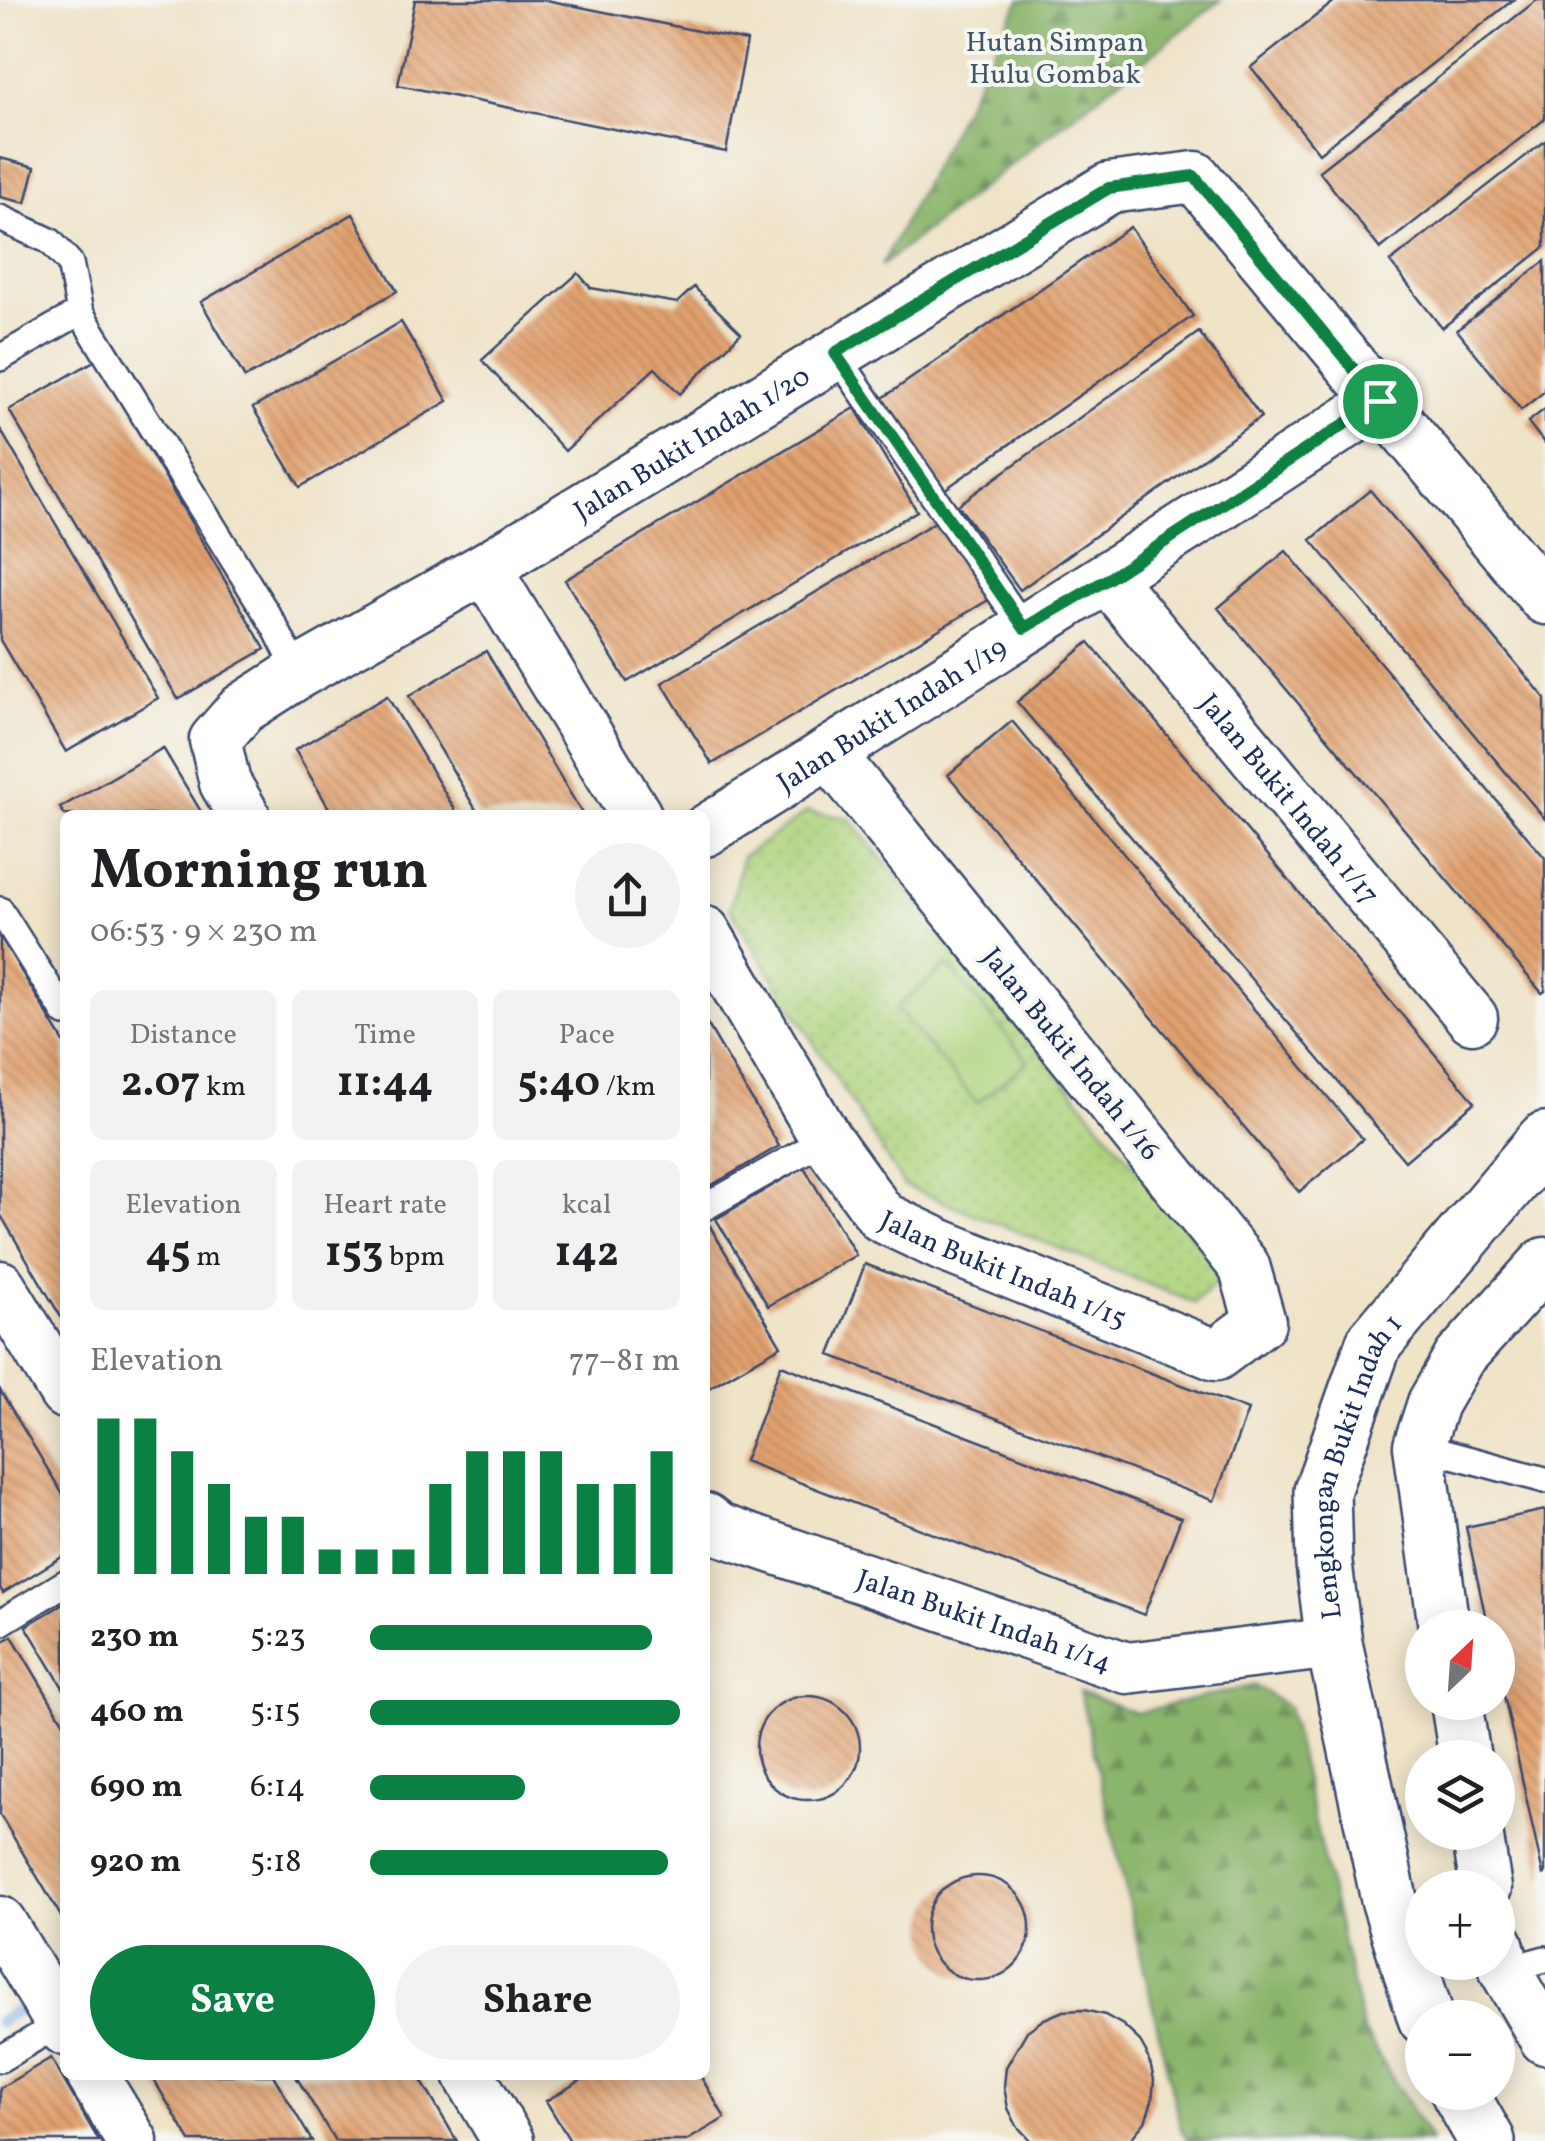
<!DOCTYPE html>
<html lang="en">
<head>
<meta charset="utf-8">
<style>
  :root { --surface:#fff; --page:#f2f2f2; --text:#202124; --muted:#757577; --accent:#0b8043 }
  body { margin:0; font-family:Vollkorn,serif; background:var(--page); color:var(--text); height:100vh; display:flex; flex-direction:column; font-size:38px; white-space:nowrap }
  * { box-sizing:border-box; margin:0 }
  p { font-size:32px; color:var(--muted) }
  .icon { flex:none; width:55px; height:55px; fill:none; stroke:currentColor; stroke-width:2; stroke-linecap:round; stroke-linejoin:round }
  .map { position:relative; flex:1; overflow:hidden }
  .drawer { position:absolute; left:60px; top:810px; width:650px; height:1270px; display:flex; flex-direction:column; background:var(--surface); border-radius:15px; box-shadow:0 5px 25px #0003 }
  .drawer>* { flex:none }
  .needle { width:65px; rotate:25deg }
  .tools { position:absolute; left:1405px; top:1610px; display:grid; gap:20px }
  .tools a { display:grid; place-items:center; width:110px; height:110px; border-radius:50%; background:var(--surface); box-shadow:0 5px 25px #0003; font-size:50px }
  .pin { position:absolute; display:grid; place-items:center; width:85px; height:85px; color:#fff; margin:-42px; border:5px solid #fff; border-radius:50%; box-shadow:0 2px 10px #0007 }
  .round { display:grid; place-items:center; flex:none; width:105px; height:105px; border-radius:52px; background:var(--page) }
  .overview { display:flex; align-items:center; justify-content:space-between; height:170px; padding:0 30px }
  h1 { font-size:55px; font-weight:700; line-height:75px }
  .figures { display:grid; grid-template-columns:repeat(3,1fr); gap:15px; height:170px; padding:10px 30px }
  .figures div { display:grid; align-content:center; border-radius:15px; background:var(--page); text-align:center }
  .figures b { font-size:42px; font-weight:700 }
  .figures small { font-size:28px; font-weight:400 }
  .figures p { font-size:28px }
  .chart { height:280px; padding:20px 30px }
  .chart p { display:flex; justify-content:space-between }
  .chart svg { width:100%; height:180px; margin-top:10px; stroke:var(--accent); stroke-width:6 }
  .primary-button { display:flex; gap:20px; margin-top:auto; padding:20px 30px }
  .primary-button a { flex:1; height:115px; border-radius:60px; background:var(--accent); color:#fff; font-size:40px; font-weight:700; line-height:115px; text-align:center }
  .primary-button a+a { background:var(--page); color:var(--text) }
  ul { padding:0 30px; list-style:none; font-size:32px }
  li { display:grid; grid-template-columns:160px 120px 1fr; align-items:center; height:75px }
  li i { height:25px; border-radius:12px; background:var(--accent) }
  .map>svg:first-child { display:block }
  .grass { fill:url(#grass-dots); stroke:#65816d; stroke-width:2.5 }
  .forest { fill:url(#forest-firs); stroke:#537265; stroke-width:2.5 }
  .pitch { fill:#afd37c; stroke:#65816d; stroke-width:2.5 }
  .lines { fill:none; stroke-linecap:round; stroke-linejoin:round }
  .stream { stroke:#70a0d9; stroke-width:12 }
  .building { fill:url(#building-back-hatch) }
  .lane-casing { stroke:#3b4a6e; stroke-width:30 }
  .street-casing { stroke:#3b4a6e; stroke-width:55 }
  .secondary-casing { stroke:#3b4a6e; stroke-width:60 }
  .lane { stroke:#fff; stroke-width:25 }
  .street { stroke:#fff; stroke-width:50 }
  .secondary { stroke:#fff; stroke-width:55 }
  .route-casing { stroke:#fff; stroke-width:20 }
  .route { stroke:#0b8043; stroke-width:12 }
  .labels { text-anchor:middle; stroke-width:8; stroke-linejoin:round; paint-order:stroke }
  .park-label { font-size:28px; fill:#405866; stroke:#f6f6f2 }
  .street-label { font-size:28px; fill:#1b2f5e; stroke:#f6f6f2 }
</style>
</head>
<body>
<div class="map">
<svg width="1545" height="2141" viewBox="0 0 1545 2141">
  <defs>
    <pattern id="grass-dots" width="8" height="8" patternUnits="userSpaceOnUse" patternTransform="scale(2.5)"><rect width="8" height="8" fill="#afd37c"/><path d="M2 2h.1M6 6h.1" fill="none" stroke="#96b56e" stroke-width="1.8" stroke-linecap="round"/></pattern>
    <pattern id="forest-firs" width="22" height="20" patternUnits="userSpaceOnUse" patternTransform="scale(2.5)"><rect width="22" height="20" fill="#8bb56c"/><path d="M5 1l3.5 6h-7zM16 11l3.5 6h-7z" fill="#71945c"/></pattern>
    <pattern id="building-back-hatch" width="6" height="6" patternUnits="userSpaceOnUse" patternTransform="scale(2.5)"><rect width="6" height="6" fill="#e2a26f"/><path d="M-1 5l2 2M0 0l6 6M5-1l2 2" fill="none" stroke="#b6845e"/></pattern>
  </defs>
  <rect width="100%" height="100%" fill="#f6f6f2"/>
  <filter id="ink" filterUnits="userSpaceOnUse"><feTurbulence type="fractalNoise" baseFrequency=".01" numOctaves="2"/><feDisplacementMap in="SourceGraphic" scale="20" xChannelSelector="R" yChannelSelector="G"/><feConvolveMatrix kernelMatrix="1 2 1 2 8 2 1 2 1" color-interpolation-filters="sRGB"/></filter>
  <filter id="wash" filterUnits="userSpaceOnUse"><feTurbulence type="fractalNoise" baseFrequency=".0048" numOctaves="4" result="noise"/><feDisplacementMap in="SourceGraphic" scale="40" xChannelSelector="R" yChannelSelector="G"/><feGaussianBlur stdDeviation="2.25" result="paint"/><feColorMatrix in="noise" values="0 0 0 0 0 0 0 0 0 0 0 0 0 0 0 0 0 1.4 0 .05"/><feComposite in="paint" operator="in"/></filter>
  <g filter="url(#wash)">
    <rect width="100%" height="100%" fill="#efe3c8"/>
    <path class="grass" d="M807,812L849,818L1224,1275L1195,1303L904,1186L730,909L742,857Z"/>
    <path class="forest" d="M1020,0H1221L881,266Z
      M1254,1685L1288,1707L1363,2030L1431,2141H1188L1181,2129L1080,1692L1136,1713Z"/>
    <path class="pitch" d="M948,965L1028,1061L977,1103L896,1008Z"/>
    <g class="lines">
      <path class="stream" d="M0,2021L19,2009"/>
    </g>
    <g id="blocks">
      <path class="building" d="M415,0H546L747,41L726,152L398,85Z
        M1336,0H1513L1319,153L1251,67Z
        M1537,0H1545V119L1380,249L1319,171Z
        M1545,141V247L1442,328L1390,262Z
        M0,158L35,167L26,203L0,197Z
        M353,214L397,291L245,378L201,302Z
        M1130,227L1193,316L944,490L880,400Z
        M1545,261V391L1521,410L1457,330Z
        M578,273L591,288L677,303L694,287L741,333L680,394L655,368L565,451L482,360Z
        M401,322L448,401L300,487L253,408Z
        M1199,332L1261,417L1020,590L958,505Z
        M96,360L265,649L178,699L9,410Z
        M855,408L917,511L627,682L565,580Z
        M1545,409V444L1528,422Z
        M0,429L158,698L66,752L0,640Z
        M1370,490L1545,698V819L1311,540Z
        M942,518L990,599L712,764L662,683Z
        M1286,551L1545,858V991L1542,993L1218,608Z
        M1089,642L1475,1102L1405,1161L1017,702Z
        M486,651L583,815H479L409,696Z
        M387,696L458,815H333L295,750Z
        M1012,721L1363,1139L1299,1192L948,775Z
        M163,748L203,815H65L60,808Z
        M0,936L65,1044V1324L0,1214Z
        M705,1020L779,1146L705,1189Z
        M804,1167L856,1255L768,1306L716,1219Z
        M705,1218L781,1346L705,1390Z
        M865,1264L1248,1410L1214,1501L830,1355Z
        M781,1365L1181,1518L1144,1615L744,1461Z
        M0,1390L65,1498V1555L3,1593L0,1588Z
        M1545,1510V1874L1543,1875L1498,1668V1628H1488L1466,1527Z
        M65,1603V1691L26,1626Z
        M12,1636L65,1725V1923L0,1815V1643Z
        M756 1748a52 52 0 1 1 104 0a52 52 0 1 1-104 0Z
        M926 1928a52 52 0 1 1 104 0a52 52 0 1 1-104 0Z
        M1084,2010L1105,2015L1123,2025L1139,2040L1149,2058L1154,2080L1152,2101L1145,2122L1129,2141H1031L1017,2126L1008,2108L1004,2087L1006,2067L1027,2031L1044,2019L1063,2011Z
        M51,2058L99,2141H0V2088Z
        M151,2075H273L312,2141H190Z
        M295,2075H418L457,2141H335Z
        M590,2075H700L725,2118L686,2141H570L546,2101Z"/>
    </g>
  </g>
  <g filter="url(#ink)">
    <use href="#blocks" fill-opacity="0" stroke="#3b4a6e" stroke-width="2.5"/>
    <g class="lines">
      <defs>
        <path id="lane" d="M0,218L50,241L70,263L80,312L275,627L298,673
          M835,353L1024,628
          M0,358L80,312
          M0,910L65,1013
          M705,1207L826,1139
          M1419,1446L1545,1480
          M0,1623L65,1583
          M1505,1970L1545,1959
          M0,2059L61,2023"/>
        <g id="street">
          <path d="M485,568L636,815"/>
          <path id="s1" d="M1108,579L1472,1018"/>
          <path id="s2" d="M244,815L225,783L215,740L242,709L298,673L485,568L1109,188L1195,177L1545,599"/>
          <path id="s3" d="M705,831C931,689 1157,547 1380,401"/>
          <path id="s4" d="M705,932L826,1139L882,1217L941,1245L1216,1355L1260,1322L1244,1266L829,753"/>
          <path d="M0,1286L65,1393"/>
          <path id="s5" d="M705,1519L718,1529L1127,1668L1334,1643"/>
          <path d="M1444,1628L1419,1446L1433,1403L1459,1358L1545,1263"/>
          <path d="M1456,1702L1465,1758"/>
          <path d="M1477,1832L1486,1888"/>
          <path d="M0,1922L65,2030"/>
          <path d="M1498,1944L1505,1970L1545,2039"/>
          <path d="M92,2075L132,2141"/>
          <path d="M469,2075L508,2141"/>
        </g>
        <g id="secondary">
          <path id="s6" d="M1426,2018L1389,1899L1334,1643L1324,1564L1322,1491L1374,1343L1545,1140"/>
          <path d="M1459,2092L1487,2141"/>
        </g>
      </defs>
      <use href="#lane" class="lane-casing"/>
      <use href="#street" class="street-casing"/>
      <use href="#secondary" class="secondary-casing"/>
      <use href="#lane" class="lane"/>
      <use href="#street" class="street"/>
      <use href="#secondary" class="secondary"/>
    </g>
  </g>
  <g class="lines" filter="url(#ink)">
    <defs>
      <path id="route" d="M1194,176L1380,401L1108,579L1024,628L835,353L1109,188Z"/>
    </defs>
    <use href="#route" class="route-casing"/>
    <use href="#route" class="route"/>
  </g>
  <g class="labels">
    <g class="park-label">
      <text x="1055" y="51">Hutan Simpan<tspan x="1055" dy="32">Hulu Gombak</tspan></text>
    </g>
    <g class="street-label">
      <text dy="10" stroke="none"><textPath href="#s2" startOffset="645">Jalan Bukit Indah 1/20</textPath></text>
      <text dy="10" stroke="none"><textPath href="#s3" startOffset="220">Jalan Bukit Indah 1/19</textPath></text>
      <text dy="10" stroke="none"><textPath href="#s1" startOffset="285">Jalan Bukit Indah 1/17</textPath></text>
      <text transform="translate(1072 1053) rotate(51)" y="10">Jalan Bukit Indah 1/16</text>
      <text dy="10" stroke="none"><textPath href="#s4" startOffset="468">Jalan Bukit Indah 1/15</textPath></text>
      <text dy="10" stroke="none"><textPath href="#s6" startOffset="570">Lengkongan Bukit Indah 1</textPath></text>
      <text dy="10" stroke="none"><textPath href="#s5" startOffset="298">Jalan Bukit Indah 1/14</textPath></text>
    </g>
  </g>
</svg>
<div class="tools">
<a><svg class="needle" viewBox="-14 -14 28 28"><path d="M0-13l5 13h-10z" fill="#e53935"/><path d="M0 13l5-13h-10z" fill="#757577"/></svg></a>
<a><svg class="icon" aria-label="layers" viewBox="0 0 24 24"><path d="M12 4l9 5-9 5-9-5zM3 14l9 5 9-5"/></svg></a>
<a>+</a>
<a>−</a>
</div>
<div class="pin" style="left:1380px;top:401px;background:#1e9e55"><svg class="icon" aria-label="arrive" viewBox="0 0 24 24"><path d="M6 21V4h12l-3 4 3 4H6"/></svg></div>
<section class="drawer">
<div class="overview"><div><h1>Morning run</h1><p>06:53 · 9 × 230 m</p></div><a class="round"><svg class="icon" aria-label="share" viewBox="0 0 24 24"><path d="M12 15V3M7 8l5-5 5 5M5 13v7h14v-7"/></svg></a></div>
<div class="figures">
<div><p>Distance</p><b>2.07<small> km</small></b></div>
<div><p>Time</p><b>11:44</b></div>
<div><p>Pace</p><b>5:40<small> /km</small></b></div>
</div>
<div class="figures">
<div><p>Elevation</p><b>45<small> m</small></b></div>
<div><p>Heart rate</p><b>153<small> bpm</small></b></div>
<div><p>kcal</p><b>142</b></div>
</div>
<div class="chart"><p><span>Elevation</span>77–81 m</p>
<svg viewBox="0 0 160 44" preserveAspectRatio="none"><path d="M5 44V6M15 44V6M25 44V14M35 44V22M45 44V30M55 44V30M65 44V38M75 44V38M85 44V38M95 44V22M105 44V14M115 44V14M125 44V14M135 44V22M145 44V22M155 44V14"/></svg>
</div>
<ul>
<li><b>230 m</b>5:23<i style="width:91%"></i></li>
<li><b>460 m</b>5:15<i style="width:100%"></i></li>
<li><b>690 m</b>6:14<i style="width:50%"></i></li>
<li><b>920 m</b>5:18<i style="width:96%"></i></li>
</ul>
<div class="primary-button"><a>Save</a><a>Share</a></div>
</section>
</div>
</body>
</html>
